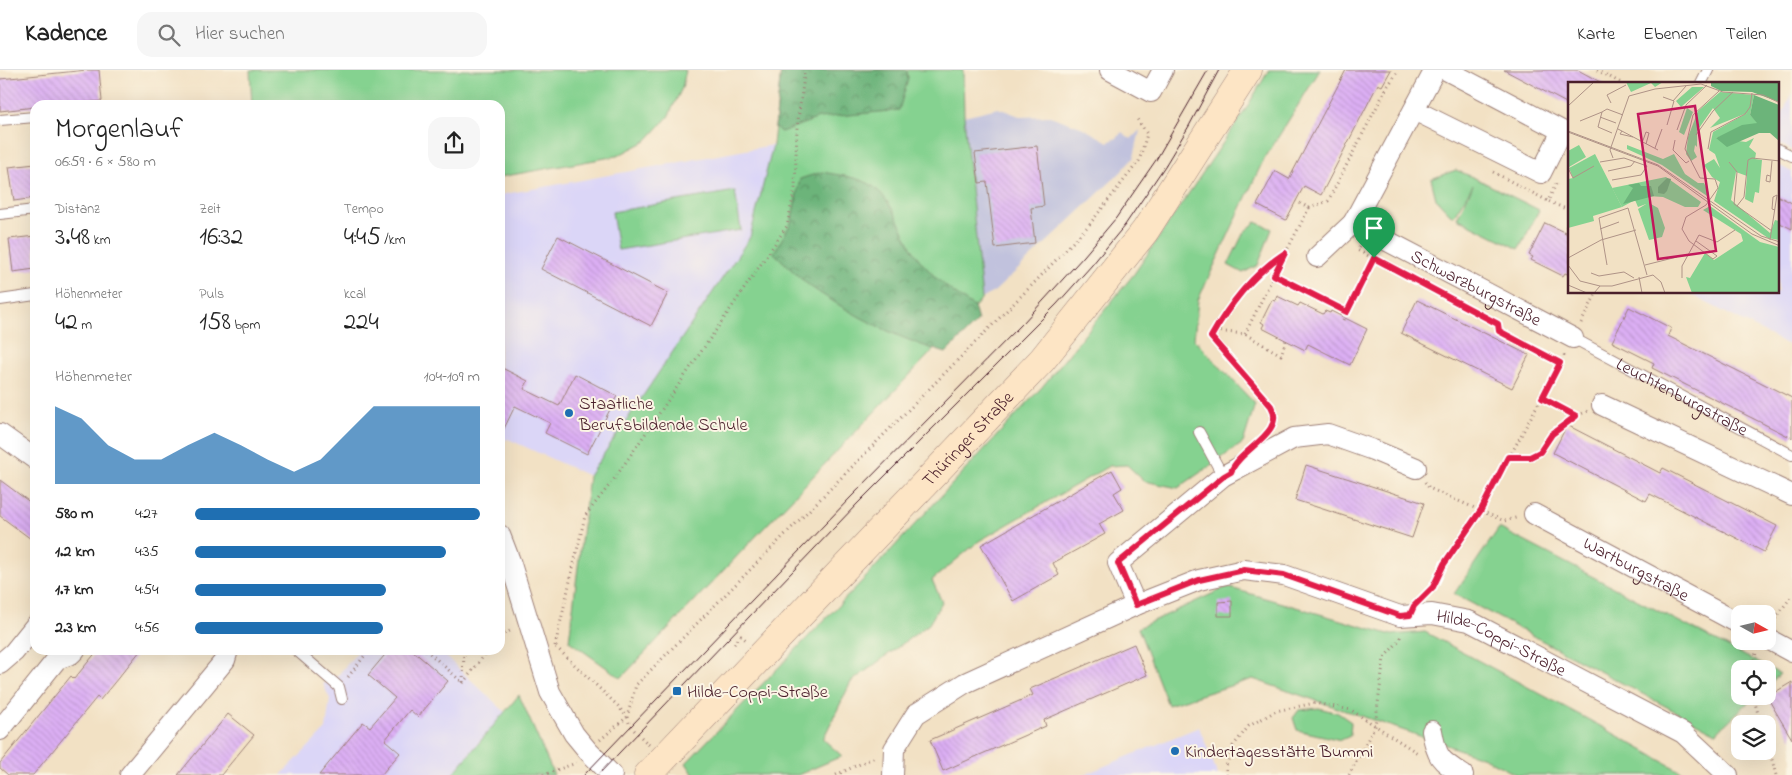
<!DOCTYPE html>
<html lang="de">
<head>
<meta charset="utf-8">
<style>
  :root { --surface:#fff; --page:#f6f6f6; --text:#222; --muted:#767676; --line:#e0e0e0; --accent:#1f6fb2 }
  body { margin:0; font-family:"Indie Flower",sans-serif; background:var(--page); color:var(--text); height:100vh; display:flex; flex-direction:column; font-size:19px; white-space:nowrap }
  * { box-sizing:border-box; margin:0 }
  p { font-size:16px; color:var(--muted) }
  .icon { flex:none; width:28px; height:28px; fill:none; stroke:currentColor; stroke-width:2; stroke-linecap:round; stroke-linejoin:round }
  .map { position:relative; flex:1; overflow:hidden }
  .drawer { position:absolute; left:30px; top:30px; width:475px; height:555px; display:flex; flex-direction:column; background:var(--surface); border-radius:15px; box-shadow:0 5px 20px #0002 }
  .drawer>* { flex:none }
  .needle { width:32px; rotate:98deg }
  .buttons { position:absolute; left:1731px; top:535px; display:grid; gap:10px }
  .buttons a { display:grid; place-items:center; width:45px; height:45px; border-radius:10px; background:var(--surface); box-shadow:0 5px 20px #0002; font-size:25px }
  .pin { position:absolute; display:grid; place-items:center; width:42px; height:42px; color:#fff; margin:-51px -21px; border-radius:50% 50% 50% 0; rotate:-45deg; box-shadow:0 0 5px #0007 }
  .pin .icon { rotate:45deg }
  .round { display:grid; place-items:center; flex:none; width:52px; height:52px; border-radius:15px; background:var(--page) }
  .headline { display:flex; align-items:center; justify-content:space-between; height:85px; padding:0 25px }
  h1 { font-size:28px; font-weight:600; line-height:38px }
  .figures { display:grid; grid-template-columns:repeat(3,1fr); gap:8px; height:85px; padding:5px 25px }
  .figures div { display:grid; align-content:center }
  .figures b { font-size:25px; font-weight:600 }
  .figures small { font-size:14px; font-weight:400 }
  .figures p { font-size:14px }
  .chart { height:140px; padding:10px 25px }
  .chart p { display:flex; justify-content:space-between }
  .chart svg { width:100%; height:90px; margin-top:5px; fill:var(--accent); opacity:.7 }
  ul { padding:0 25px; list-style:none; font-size:16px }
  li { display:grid; grid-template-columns:80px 60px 1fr; align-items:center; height:38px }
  li i { height:12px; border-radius:6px; background:var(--accent) }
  header { display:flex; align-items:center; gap:30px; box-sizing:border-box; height:70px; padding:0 25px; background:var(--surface); border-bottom:1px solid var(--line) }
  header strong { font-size:24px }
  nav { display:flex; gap:28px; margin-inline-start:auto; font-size:18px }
  .search { width:350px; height:45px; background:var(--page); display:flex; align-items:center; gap:12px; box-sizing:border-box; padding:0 18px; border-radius:15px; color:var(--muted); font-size:19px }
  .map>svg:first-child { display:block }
  .built { fill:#dbd6f7 }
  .industrial { fill:#c1c2dd }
  .green { fill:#85d290; stroke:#68785e }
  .forest { fill:url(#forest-crowns); stroke:#5b6a52 }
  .building { fill:url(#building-back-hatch) }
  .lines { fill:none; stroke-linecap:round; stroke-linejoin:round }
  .lane-casing { stroke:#9e8078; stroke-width:12 }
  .street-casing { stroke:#9e8078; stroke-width:22 }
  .secondary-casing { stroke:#9e8078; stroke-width:29 }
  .path { stroke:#9e8078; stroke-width:3; stroke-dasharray:1 4; stroke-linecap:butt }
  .lane { stroke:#fff; stroke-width:10 }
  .street { stroke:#fff; stroke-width:20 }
  .secondary { stroke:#fde5c5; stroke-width:28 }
  .tram { stroke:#4a1f2b; stroke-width:1 }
  .route-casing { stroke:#fff; stroke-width:10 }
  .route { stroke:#e11d48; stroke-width:6 }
  .poi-dot { fill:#1f6fb2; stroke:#fcf5e5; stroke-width:2 }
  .labels { text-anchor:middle; stroke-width:4; stroke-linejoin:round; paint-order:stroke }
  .street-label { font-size:18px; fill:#4a1f2b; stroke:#fcf5e5 }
  .poi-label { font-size:18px; fill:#4a1f2b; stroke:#fcf5e5; text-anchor:start }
  .inset-road { fill:none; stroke:#af9387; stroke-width:1 }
  .view { fill:#c2185b; fill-opacity:0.15; stroke:#c2185b; stroke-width:2.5 }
  .inset-edge { fill:none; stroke:#4a1f2b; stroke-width:2.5 }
</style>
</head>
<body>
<header>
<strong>Kadence</strong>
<div class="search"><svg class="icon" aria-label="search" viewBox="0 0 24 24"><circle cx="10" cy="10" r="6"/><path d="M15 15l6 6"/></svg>Hier suchen</div>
<nav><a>Karte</a><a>Ebenen</a><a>Teilen</a></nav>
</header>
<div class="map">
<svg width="1792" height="705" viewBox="0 0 1792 705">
  <defs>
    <pattern id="forest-crowns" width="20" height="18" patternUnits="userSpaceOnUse" patternTransform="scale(1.25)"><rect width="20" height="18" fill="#6cb47a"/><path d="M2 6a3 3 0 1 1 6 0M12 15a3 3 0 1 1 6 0" fill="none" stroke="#5b9264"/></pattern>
    <pattern id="building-back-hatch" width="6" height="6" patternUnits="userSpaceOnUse" patternTransform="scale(1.25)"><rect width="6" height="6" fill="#dcaff4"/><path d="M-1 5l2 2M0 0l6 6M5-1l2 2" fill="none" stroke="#be96d1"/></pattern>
  </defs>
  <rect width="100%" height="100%" fill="#fcf5e5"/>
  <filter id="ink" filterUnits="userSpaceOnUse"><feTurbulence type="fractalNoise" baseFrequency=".02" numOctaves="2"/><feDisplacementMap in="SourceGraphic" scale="10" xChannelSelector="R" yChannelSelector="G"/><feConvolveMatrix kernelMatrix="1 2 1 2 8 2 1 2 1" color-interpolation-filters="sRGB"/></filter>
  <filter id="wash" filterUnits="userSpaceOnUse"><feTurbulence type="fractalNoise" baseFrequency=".0096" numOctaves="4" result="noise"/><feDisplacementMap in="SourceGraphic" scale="20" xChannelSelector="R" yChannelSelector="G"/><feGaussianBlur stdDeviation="1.12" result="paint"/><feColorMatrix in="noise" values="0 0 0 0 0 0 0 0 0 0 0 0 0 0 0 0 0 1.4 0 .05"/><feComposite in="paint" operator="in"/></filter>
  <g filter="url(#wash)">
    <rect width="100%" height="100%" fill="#f2e1c4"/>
    <path class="built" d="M1792,22V80L1778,73V55Z
      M773,75L750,167L589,406L508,369L500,372V125Z
      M1778,95L1792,102V277L1688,223L1778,222Z
      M359,580H439L505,642L452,705H281L326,659L330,629L323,614L339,604Z
      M1199,657L1218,705H1083Z"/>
    <path class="industrial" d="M998,38L1022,47L1050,46L1081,57L1108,72L1117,68L1122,62L1131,69L1140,60L1134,87L1121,102L995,221L982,229L968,228L939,55L964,46Z"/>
    <path class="green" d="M250,0H686L682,18L668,47L646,71L617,86L500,107V35H252Z
      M781,0H963L964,46L982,229L621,608L569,571L589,406L750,167L773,75Z
      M1269,0H1320L1262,93L1198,230L1194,269L1255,334L1243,373L1178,418L1144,411L1127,395L1109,396L979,471L932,510L942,532L929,554L851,612L823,669L842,686L798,705H694L686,693L868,505L1042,317L1134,204L1244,42Z
      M1456,100L1477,109L1539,140L1519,179L1457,148L1473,115L1453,147L1436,129L1431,109Z
      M735,121L741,160L618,180L612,142Z
      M1256,152L1272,159L1258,195L1243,203L1228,195L1244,162Z
      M1499,458L1780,604L1768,615V599H1740V626H1755L1716,663L1454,524Z
      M1227,517L1392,565L1425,562L1604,658L1687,705H1517L1484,688L1253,609L1168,635L1138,558Z
      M519,625L554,705H452Z
      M1319,638L1338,643L1351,652L1350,666L1341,670L1297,660L1293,648L1299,640Z"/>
    <path class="forest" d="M781,0H907L908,9L899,40L819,48L781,62L775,58Z
      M822,102C837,105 862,107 874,117C897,136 902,166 919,189C934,208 954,224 974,237L978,251L946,283C898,269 852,245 811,217C798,207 786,194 774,183L791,153L800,109Z"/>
    <g id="blocks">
      <path class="building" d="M87,0H99L102,31L60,35H35V37L0,41V9Z
        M1346,0H1391L1382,16L1378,14L1321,125L1304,116L1286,150L1257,135L1275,101L1289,109Z
        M1504,0H1578L1604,14H1570V35Z
        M1037,76L1044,136L1031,138L1035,173L995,178L987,112L979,113L975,83Z
        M35,94V128L14,131L9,97Z
        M1778,126L1792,133V159L1778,152Z
        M1545,153L1570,165V205L1565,203L1563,206L1531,190L1533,187L1529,185Z
        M35,166V199L13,202L9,169Z
        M558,166L668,223L651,256L541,199Z
        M1277,226L1298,236L1300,233L1323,244L1325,241L1330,243L1331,241L1367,259L1350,295L1308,274L1305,280L1262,258L1264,254L1261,252L1272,230L1275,231Z
        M1417,230L1529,285L1512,318L1401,263Z
        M1629,237L1671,258L1668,266L1792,328V368L1652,298L1654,293L1612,272Z
        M500,297L528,311L524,319L559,336L575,304L617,326L587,384L545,363L550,353L515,336L500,367Z
        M1567,355L1660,403L1663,398L1777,456L1764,482L1650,424L1646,431L1553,383Z
        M1306,395L1424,433L1412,468L1295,430Z
        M1112,400L1122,418L1114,423L1124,440L1099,454L1105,464L1053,493L1059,505L1013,531L981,475Z
        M0,410L35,436V472L0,446Z
        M1232,531V546H1218V532Z
        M1134,574L1147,605L1044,650L1046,656L943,701L930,670L1033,625L1030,619Z
        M98,580H141L100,630L97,627L33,705H8L0,698V693L71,606L74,609Z
        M389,580H412L448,611L418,647L410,640L385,670L400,683L381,705H319L363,652L370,657L395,628L368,605Z
        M1792,612V669L1767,627Z
        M228,644L254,665L221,705H178Z"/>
    </g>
  </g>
  <g filter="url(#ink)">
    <use href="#blocks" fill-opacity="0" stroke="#9e8078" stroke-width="1"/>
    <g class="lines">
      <defs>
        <g id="lane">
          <path d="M1701,14L1708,0"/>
          <path d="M0,50L35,47"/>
          <path d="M1778,79L1792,86"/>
          <path d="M0,144L35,140"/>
          <path d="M0,230L35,225"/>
          <path id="s1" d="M1573,268L1792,385"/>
          <path d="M1199,362L1223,406"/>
          <path d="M296,580L339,617L342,629"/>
        </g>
        <g id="street">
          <path d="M1110,0L1151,22L1163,0"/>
          <path d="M1414,40L1541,103L1562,61L1446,0"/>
          <path id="s2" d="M1353,153L1573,268"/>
          <path d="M1317,187L1353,153L1435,0"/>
          <path d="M1602,335L1792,425"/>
          <path d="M0,364L35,389"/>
          <path id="s3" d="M1534,444L1740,554"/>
          <path d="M500,465L510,491L550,622L574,664L588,681L612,705"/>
          <path d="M1136,535L1118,493L1223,406L1294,368L1328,364L1373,380L1416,398"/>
          <path d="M1768,569L1792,582"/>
          <path d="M0,594L14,582L35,556"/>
          <path d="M0,660L57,589L71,584L75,580"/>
          <path d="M1432,661C1437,689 1440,690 1463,705"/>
          <path d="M130,705L225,590L228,580"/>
          <path id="s4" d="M893,705L894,679L916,644L965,613L1136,535L1199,510L1244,500L1284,505L1400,546L1432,544L1469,551L1683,663L1728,705"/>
        </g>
        <g id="secondary">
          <path id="s5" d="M648,705L1042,290L1145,161L1248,0"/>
        </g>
      </defs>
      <use href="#lane" class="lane-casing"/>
      <use href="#street" class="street-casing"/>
      <use href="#secondary" class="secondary-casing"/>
      <path class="path" d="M1597,0L1623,14
        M1493,102L1548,131
        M1556,114L1548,131L1570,141
        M1309,138L1328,131L1387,17L1399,0
        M1564,162L1570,150
        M1359,177L1357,180L1498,254L1499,261L1560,293
        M1274,205L1309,138L1296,131
        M1343,250L1374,188
        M1581,253L1597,222
        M1215,261C1235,231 1255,203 1285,183
        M1245,264L1274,205L1347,242
        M1542,328L1576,346L1588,341
        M1270,360C1275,352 1276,345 1271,336L1211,267L1215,261L1245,264L1281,285L1286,270
        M1509,387H1530L1540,382L1552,363L1576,346
        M1425,412L1429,418L1504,451L1519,447
        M1423,527L1433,517L1445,494L1481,440L1566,282
        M1773,553L1778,544L1792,526
        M500,566L512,560
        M734,574L741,566L746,570
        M555,576L585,446L615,408L787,156L795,118L797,57L805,0
        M556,577L618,636L627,647L630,656L649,675
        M426,580L463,613
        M1751,599L1756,583
        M348,607L369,580
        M463,612L464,580
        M463,613L488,580
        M1753,626L1761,654
        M600,670L627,647L636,615L1037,210L1089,155L1139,91L1147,64L1137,49
        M1768,675L1776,705
        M543,705L576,693
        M836,705L875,687
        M1226,705V696L1233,676L1249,656L1276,641L1315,633L1351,640L1419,684
        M1349,705L1375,656L1384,588C1390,580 1398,574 1402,564"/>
      <use href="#lane" class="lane"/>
      <use href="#street" class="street"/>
      <use href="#secondary" class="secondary"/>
      <path class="tram" d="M584,705L850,428L1023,253L1084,186L1116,148L1156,90L1208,0
        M598,705L857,434L1057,234L1092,195L1125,155L1165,96L1189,56L1219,0"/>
    </g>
  </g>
  <g class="lines" filter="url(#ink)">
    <defs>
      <path id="route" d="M1285,183L1274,205L1347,242L1374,188L1498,254L1499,261L1560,293L1542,328L1576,346L1552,364L1540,382L1530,387H1508L1481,440L1444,494L1433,517L1414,536L1410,545L1400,546L1284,505L1244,500L1199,510L1136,535L1118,493L1224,406L1231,402C1239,379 1287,363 1271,336L1211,267C1229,235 1254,203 1285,183Z"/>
    </defs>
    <use href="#route" class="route-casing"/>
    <use href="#route" class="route"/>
  </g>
  <g class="poi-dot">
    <circle cx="569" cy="343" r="5"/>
    <rect x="672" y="616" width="10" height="10" rx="2.5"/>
    <circle cx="1175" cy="681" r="5"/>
  </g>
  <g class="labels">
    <g class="street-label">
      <text dy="6" stroke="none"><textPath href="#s2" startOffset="139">Schwarzburgstraße</textPath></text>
      <text dy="6" stroke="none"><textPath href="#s1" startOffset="124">Leuchtenburgstraße</textPath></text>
      <text dy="6" stroke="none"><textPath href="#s5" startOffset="464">Thüringer Straße</textPath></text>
      <text dy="6" stroke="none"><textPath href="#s3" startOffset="116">Wartburgstraße</textPath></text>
      <text dy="6" stroke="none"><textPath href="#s4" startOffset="698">Hilde-Coppi-Straße</textPath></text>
    </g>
    <g class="poi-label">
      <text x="579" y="339">Staatliche<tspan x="579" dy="21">Berufsbildende Schule</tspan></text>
      <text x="687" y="627">Hilde-Coppi-Straße</text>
      <text x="1185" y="687">Kindertagesstätte Bummi</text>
    </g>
  </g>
  <g transform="translate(1568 12)">
    <rect width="211" height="211" fill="#f2e1c4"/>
    <path d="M58,0H95L87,5L83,1L63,10ZM124,5H136L113,25L108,19ZM152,10L186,13L182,33L190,41L148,56L178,60L186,56L181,65L188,71L187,77L194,78L191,111L187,110L185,121L177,117L179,94L168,90L163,118L202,151L207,138L211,139V158L200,156L146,119L152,100L144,95L136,83L146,77L152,86L147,72L141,68L145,50L179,31L142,46L152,36L145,26L129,49V65L127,63L126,69L129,75L123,79L118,72L120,55L130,29ZM119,26L125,30L116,53L111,50ZM11,63L18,75L1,85L0,69ZM59,63L95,77L106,72L117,92L130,101H136L141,111L139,114L94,83L59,67ZM98,95L133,120L130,125H117L95,115L80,114L81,121L90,126L97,146L94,155L81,158L70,127L78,122L70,125L67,118L54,125L44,106ZM142,124L192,160L211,165V211H124L118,195L122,196L137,171L146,178L175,159L173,152L135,128Z" fill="#85d290"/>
    <path d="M143,0H211V20L184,10L153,9L143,4ZM186,13L211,23V59L202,51H191L159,65L148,56L174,43L189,41L182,33ZM99,96L103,97L99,109L96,112L90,111V105ZM71,101L73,104H83L86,114L55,122L65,106L60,103Z" fill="#6cb47a"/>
    <path d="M27,72L54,125L25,134L26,139L0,146V97L5,96L1,86Z" fill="#85d290"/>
    <path class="inset-road" d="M61,14L87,7L133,2L155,10L195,13L212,21M95,15L106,19L99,43M105,19L118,4M43,21L39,13L58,3M0,24L26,0M32,35L48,41M12,39L34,30M50,47L90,68M109,48L118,23L139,3M0,49L90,83L193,154L212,160M54,49L52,52L65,55M0,50L90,84L184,152L212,164M44,51L30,45L34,30L39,27L55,33M128,53L145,29L165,10M107,58L105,68L118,81L121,79M74,61L78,50L81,51L78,62M87,66L94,47M140,67L143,50L177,32L182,25L184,11M45,76L42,68L61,14M32,80L56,76L79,84L73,93L44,98M161,80L169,90L166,122L204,149M0,86L5,96L26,84M40,89L63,84L67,79M202,94L199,93L198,99L202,100L204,79M169,124L176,115L180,78L184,76L212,79M207,128L204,127L205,115L209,113M32,147L51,140M202,158L209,113M128,159L149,174L145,177L121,159L114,147L118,135L138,123L150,106L147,97L132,96L117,67L125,33L151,9M0,176L33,158L68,148M0,183L12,199L32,204H44L85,193L93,200L97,211M39,183L31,136L60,126L79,193M77,183L109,175M23,191L31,194L56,190L66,196M71,195L74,211M114,196V184L131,153L149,160L167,148M0,203L19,211H26L32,204"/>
    <path class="view" d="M127,24L148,169L90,177L70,32Z"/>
    <rect width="211" height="211" class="inset-edge"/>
  </g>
</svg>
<div class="buttons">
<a><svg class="needle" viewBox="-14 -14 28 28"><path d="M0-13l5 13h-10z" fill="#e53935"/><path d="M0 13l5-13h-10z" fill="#767676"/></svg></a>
<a><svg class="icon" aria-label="locate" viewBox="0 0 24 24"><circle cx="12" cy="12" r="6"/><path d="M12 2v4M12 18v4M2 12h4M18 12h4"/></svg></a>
<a><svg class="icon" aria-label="layers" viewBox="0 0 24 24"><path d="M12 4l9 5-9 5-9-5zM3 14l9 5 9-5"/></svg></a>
</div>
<div class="pin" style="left:1374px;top:188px;background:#1e9e55"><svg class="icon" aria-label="arrive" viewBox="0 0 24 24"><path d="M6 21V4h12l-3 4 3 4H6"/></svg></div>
<section class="drawer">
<div class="headline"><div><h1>Morgenlauf</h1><p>06:59 · 6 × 580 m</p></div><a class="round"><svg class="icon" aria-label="share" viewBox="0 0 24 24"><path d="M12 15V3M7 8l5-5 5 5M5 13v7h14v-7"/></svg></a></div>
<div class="figures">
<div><p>Distanz</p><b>3.48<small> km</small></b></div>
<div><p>Zeit</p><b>16:32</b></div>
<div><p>Tempo</p><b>4:45<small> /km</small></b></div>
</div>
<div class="figures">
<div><p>Höhenmeter</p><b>42<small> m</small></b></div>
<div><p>Puls</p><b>158<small> bpm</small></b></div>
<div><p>kcal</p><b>224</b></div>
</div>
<div class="chart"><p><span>Höhenmeter</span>104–109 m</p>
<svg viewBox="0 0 160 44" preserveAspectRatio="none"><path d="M0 44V6L10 12L20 25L30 32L40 32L50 25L60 19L70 25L80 32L90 38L100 32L110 19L120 6L130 6L140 6L150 6L160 6V44z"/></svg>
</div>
<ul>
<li><b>580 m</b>4:27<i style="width:100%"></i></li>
<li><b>1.2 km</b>4:35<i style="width:88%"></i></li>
<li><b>1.7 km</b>4:54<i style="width:67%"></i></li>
<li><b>2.3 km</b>4:56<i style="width:66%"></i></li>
</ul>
</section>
</div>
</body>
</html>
